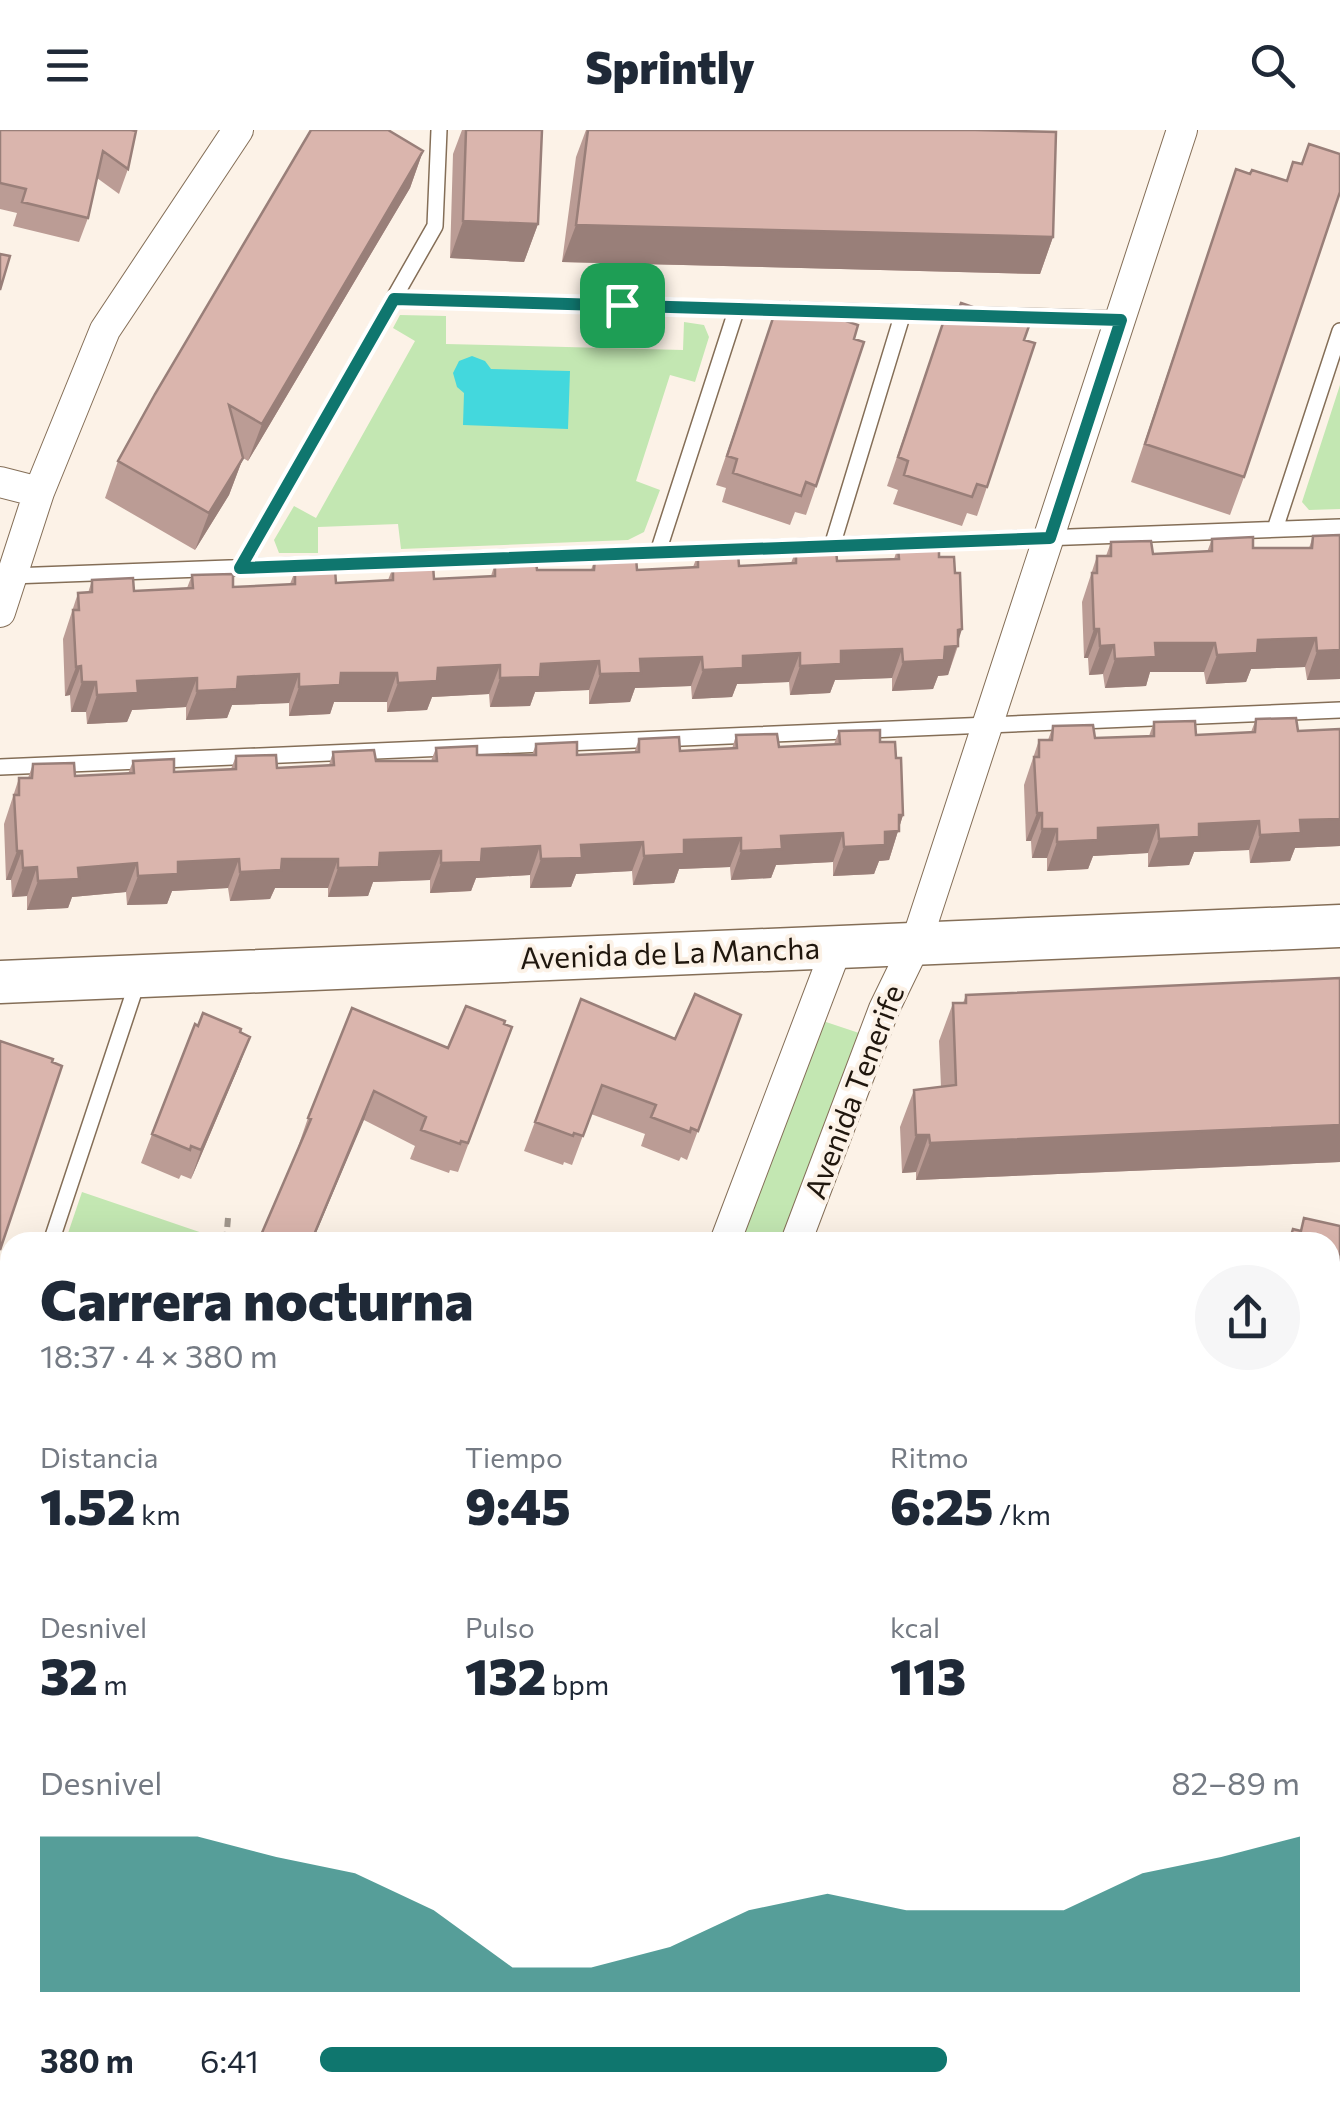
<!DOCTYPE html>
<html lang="es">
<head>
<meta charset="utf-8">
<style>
  :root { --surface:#fff; --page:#f6f6f7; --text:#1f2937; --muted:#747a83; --accent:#0f766e }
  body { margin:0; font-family:Commissioner,sans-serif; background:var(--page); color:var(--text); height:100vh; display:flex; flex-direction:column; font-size:38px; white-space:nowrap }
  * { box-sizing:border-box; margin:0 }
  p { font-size:32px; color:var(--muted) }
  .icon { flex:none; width:55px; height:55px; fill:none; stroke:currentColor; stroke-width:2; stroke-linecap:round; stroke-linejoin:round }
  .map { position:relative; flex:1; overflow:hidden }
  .details { position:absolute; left:0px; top:1102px; width:1340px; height:888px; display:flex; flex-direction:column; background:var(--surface); border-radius:30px 30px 0 0; box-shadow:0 10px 40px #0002 }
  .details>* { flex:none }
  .pin { position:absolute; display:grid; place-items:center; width:85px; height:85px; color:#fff; margin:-42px; border-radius:20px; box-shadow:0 5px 15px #0006 }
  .round { display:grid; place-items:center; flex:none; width:105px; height:105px; border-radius:52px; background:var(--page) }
  .summary { display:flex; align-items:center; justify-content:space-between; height:170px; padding:0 40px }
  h1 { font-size:55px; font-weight:800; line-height:75px }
  .figures { display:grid; grid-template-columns:repeat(3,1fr); gap:15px; height:170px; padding:10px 40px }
  .figures div { display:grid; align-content:center }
  .figures b { font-size:50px; font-weight:800 }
  .figures small { font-size:28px; font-weight:400 }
  .figures p { font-size:28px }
  .chart { height:280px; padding:20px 40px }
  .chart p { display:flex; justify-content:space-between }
  .chart svg { width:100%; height:180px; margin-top:10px; fill:var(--accent); opacity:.7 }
  ul { padding:0 40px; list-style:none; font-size:32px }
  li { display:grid; grid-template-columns:160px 120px 1fr; align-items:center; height:75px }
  li i { height:25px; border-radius:12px; background:var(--accent) }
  header { display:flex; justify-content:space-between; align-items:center; height:130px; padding:0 40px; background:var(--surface); font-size:45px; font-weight:800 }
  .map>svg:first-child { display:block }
  .green { fill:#c3e7b2 }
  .water { fill:#43d8dd }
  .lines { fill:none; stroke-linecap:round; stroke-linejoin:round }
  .lane-casing { stroke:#846e57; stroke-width:18 }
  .street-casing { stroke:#846e57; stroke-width:32 }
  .secondary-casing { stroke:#846e57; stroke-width:45 }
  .path { stroke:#a0968c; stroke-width:6; stroke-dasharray:10 5; stroke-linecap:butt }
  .lane { stroke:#fff; stroke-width:15 }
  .street { stroke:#fff; stroke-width:30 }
  .secondary { stroke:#fff; stroke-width:42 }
  .wall { fill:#bb9c95 }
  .shaded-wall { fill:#997f79 }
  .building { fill:#dab5ad; stroke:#997f79; stroke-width:2.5 }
  .route-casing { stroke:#fff; stroke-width:20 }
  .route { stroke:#0f766e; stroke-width:12 }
  .labels { text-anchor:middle; stroke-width:8; stroke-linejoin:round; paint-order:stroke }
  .street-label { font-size:30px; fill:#20170e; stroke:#fcf2e7 }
</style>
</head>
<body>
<header><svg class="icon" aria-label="menu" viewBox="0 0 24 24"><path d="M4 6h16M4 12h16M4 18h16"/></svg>Sprintly<svg class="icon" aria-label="search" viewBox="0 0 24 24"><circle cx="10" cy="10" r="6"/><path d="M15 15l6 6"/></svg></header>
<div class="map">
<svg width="1340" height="1988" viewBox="0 0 1340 1988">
  <rect width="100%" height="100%" fill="#fcf2e7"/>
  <path class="green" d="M400,185L446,186V214L683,220L684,192L704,195L709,207L695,252L670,245L636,351L660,360L644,402L628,410L401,419L398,394L318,397V423H279L274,410L294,376L316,388L415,211L393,198Z
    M1340,255V379L1309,380L1302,372Z
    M820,890L859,903L782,1112H737Z
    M82,1062L220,1109L218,1112H65Z
    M97,1980H361L358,1988H94Z
    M511,1980H627L648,1988H508Z"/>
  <path class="water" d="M472,226L485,231L491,239L570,241L568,299L463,295L464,263L457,257L453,243L459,231Z"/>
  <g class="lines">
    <defs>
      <path id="lane" d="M393,169L1121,189
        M1275,399L1340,201
        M832,416L903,183
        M658,422L737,178
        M240,438L435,96L439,0
        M11,446L1340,397
        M0,637L1340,580
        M51,1112L138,850
        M0,1265L10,1235
        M802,1980L823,1988"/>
      <path id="street" d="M0,352L39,362
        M0,482L39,362L105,200L238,0
        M725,1112L837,817
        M796,1112L884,879L916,813L1182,0
        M0,1508L10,1511
        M1249,1980L1269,1988
        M394,1988L397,1980
        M464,1988L468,1980"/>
      <path id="secondary" d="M0,852L1340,796"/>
    </defs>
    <use href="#lane" class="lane-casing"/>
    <use href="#street" class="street-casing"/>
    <use href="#secondary" class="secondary-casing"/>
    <path class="path" d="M226,1112L228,1088
      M0,1717L10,1720
      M649,1980L669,1988
      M83,1988L86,1980"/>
    <use href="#lane" class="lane"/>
    <use href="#street" class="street"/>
    <use href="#secondary" class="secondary"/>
  </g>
  <path class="wall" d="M0,0H131L128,39L119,64L97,48L88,88L79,112L13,96L17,83L0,79Z
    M462,0H542L538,94L524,132L450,128L453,24Z
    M586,0H975L1053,107L1040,144L562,132L576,27Z
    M423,21L410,58L248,331L243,328L229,365L195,420L105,368L118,331Z
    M1236,39L1244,347L1230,385L1131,352Z
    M775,182L816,356L806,385L795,382L790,395L722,372L726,358L716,355Z
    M946,184L1024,210L987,357L977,386L967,383L962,396L893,374L898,360L887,356Z
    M1340,405V549L1307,550L1305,537L1251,539L1246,552L1206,554L1204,542H1150L1146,556L1105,558L1103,544L1089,545L1088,528H1084L1082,472L1097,426H1106L1111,412L1153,424L1207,422L1212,409L1253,418H1309L1313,406Z
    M898,417L939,427L958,516L948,545L938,546L933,559L892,561V548L835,550L830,563L790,565L789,552L737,554L732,567L692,569L691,556L635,558L630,572L589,574V560L535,562L530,576L490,577L489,564L432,567L427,580L387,582V572H334L330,584L289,586V573L232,575L227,588L186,590V577L132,580L127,592L87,594L86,582H71L70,565L65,566L63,509L78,463H88L92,450L134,461L187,458L192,445L233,457L290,454L295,441L336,453L388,450L393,437L434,449L491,446L495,433L537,440H591L595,428L637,440L693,437L698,424L739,436L791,433L796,420L837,431L894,429Z
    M1256,589L1298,601L1340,599V716L1295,718L1290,731L1250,733L1249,720L1194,722L1189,735L1148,737V723L1093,726L1088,739L1047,741V728H1032L1031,711H1026L1024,655L1039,610H1048L1053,596L1095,608L1149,606L1154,592L1196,605L1251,602Z
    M839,601L880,612L896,628L903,685L889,730L879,731L874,744L833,746V732L776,735L771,748L731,750L730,737L679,739L674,753L633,755L632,741L576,744L571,757L530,758V745L476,748L471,761L430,763V750L373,752L368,766L328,767V758H275L270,769L230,771L228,758L172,761L167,774L127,775L126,762L72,767L68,778L27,780V766L12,767L11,750H6L4,694L19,648H28L33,634L75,646L128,644L133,631L174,642L231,639L236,626L277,638L329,635L333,622L376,631H431L436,618L477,625H532L536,614L577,625L634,623L639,609L680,621L732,619L736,605L779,617L834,614Z
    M1340,848V1032L916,1050V1042L902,1043L900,997L914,960L941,957L939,911L953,873H963L966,865Z
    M581,869L675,909L741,885L687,1030L681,1027L679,1031L641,1016L645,1004L591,984L572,1035L564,1032L563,1035L524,1021Z
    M504,894L512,897L458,1042L450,1040L449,1043L410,1029L415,1016L364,990L298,1017L308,988L448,918Z
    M240,902L239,936L191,1049L181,1045L179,1049L141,1033L152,1004Z
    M10,1332V1448L0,1444V1362Z
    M920,1980H1176L1197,1988H941Z"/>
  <path class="shaded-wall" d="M423,21L410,58L248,331L262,294Z
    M463,91L538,94L524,132L450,128Z
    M576,95L1053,107L1040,144L562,132Z
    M243,328L229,365L195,420L209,383Z
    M962,499L948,545L938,546L933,559L892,561L903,532L958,500Z
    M1094,499H1099L1088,528H1084Z
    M1316,508L1305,537L1251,539L1246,552L1206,554L1217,525L1258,510Z
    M1155,513H1215L1204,542H1150L1146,556L1105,558L1115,529Z
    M1114,515L1103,544L1089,545L1100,516Z
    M902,519L892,548L835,550L830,563L790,565L800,536L841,521Z
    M1340,520V549L1307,550L1317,521Z
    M800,523L789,552L737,554L732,567L692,569L703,540L743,526Z
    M702,527L691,556L635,558L630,572L589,574L600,544L640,529Z
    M599,531L589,560L535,562L530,576L490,577L500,548L541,534Z
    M500,535L489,564L432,567L427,580L387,582L398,553L438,538Z
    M81,536L70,565L65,566L76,537Z
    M341,543H397L387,572H334L330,584L289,586L299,557Z
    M299,544L289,573L232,575L227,588L186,590L197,561L238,547Z
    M197,548L186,577L132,580L127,592L87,594L97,565L137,551Z
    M82,552H96L86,582H71Z
    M1037,683H1042L1031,711H1026Z
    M899,685H903L889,730L879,731L874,744L833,746L844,717Z
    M1340,689V716L1295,718L1290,731L1250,733L1260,705L1300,690Z
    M1259,691L1249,720L1194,722L1189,735L1148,737L1159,709L1199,694Z
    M1158,695L1148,723L1093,726L1088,739L1047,741L1057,712L1098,698Z
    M1042,699H1057L1047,728H1032Z
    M843,703L833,732L776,735L771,748L731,750L741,721L781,706Z
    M741,708L730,737L679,739L674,753L633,755L644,726L684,710Z
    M643,712L632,741L576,744L571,757L530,758L541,729L581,715Z
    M540,716L530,745L476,748L471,761L430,763L441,733L482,719Z
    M17,721H22L11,750H6Z
    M441,721L430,750L373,752L368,766L328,767L338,738L380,723Z
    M239,729L228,758L172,761L167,774L127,775L138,746L178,732Z
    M282,729H338L328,758H275L270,769L230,771L240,742Z
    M137,733L126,762L72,767L68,778L27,780L38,751L78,738Z
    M37,737L27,766L12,767L23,738Z
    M250,907L239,936L191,1049L201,1020Z
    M374,961L364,990L312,1112H311Z
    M1340,995V1032L916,1050L930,1013Z
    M916,1005H929L916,1042L902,1043Z"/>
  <path class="building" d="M0,0H131L136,1L128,39L103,21L88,88L22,72L26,59L0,53Z
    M311,0H388L423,21L262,294L229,275L243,328L209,383L118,331L155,264Z
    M466,0H542L538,94L463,91Z
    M588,0H975L1056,2L1053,107L576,95Z
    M1309,14L1340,24V62L1244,347L1145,314L1236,39L1250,44L1252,40L1287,51L1293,32L1302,34Z
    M0,124L10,126L0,160Z
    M790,172L858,195L854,209L864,212L816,356L806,352L801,366L733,343L737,329L727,326L775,182L785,185Z
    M961,173L1029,196L1024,210L1035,213L987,357L977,354L972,367L904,345L908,331L898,327L946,184L956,187Z
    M1340,405V520L1317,521L1316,508L1258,510L1257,523L1217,525L1215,513H1155L1156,527L1115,529L1114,515L1100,516L1099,499H1094L1092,443H1097V426H1111V412L1151,411L1153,424L1212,421V409L1253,407V418H1312L1313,406Z
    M939,415V427H954L955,443H960L962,499L958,500V516L945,517L944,530L903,532L902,519L841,521V534L800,536V523L743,526V538L703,540L702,527L640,529L641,543L600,544L599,531L541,534L540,547L500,548V535L438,538L437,551L398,553L397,543H341L340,555L299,557V544L238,547L237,559L197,561V548L137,551L138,563L97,565L96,552H82L81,536L76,537L73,480H79L78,463L92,462V450L133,448L134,461L193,458L192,445L233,444V457L295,454V441L335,439L336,453L393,450V437L433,435L434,449L495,446V433L536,431L537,440H594L595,428L636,427L637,440L698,437V424L738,422L739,436L796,433V420L836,418L837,431L899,429L898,417Z
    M1296,588L1298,601L1340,599V689L1300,690L1301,703L1260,705L1259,691L1199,694V707L1159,709L1158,695L1098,698V710L1057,712V699H1042V683H1037L1034,627H1039V610H1052L1053,596L1093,595L1095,608L1154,606V592L1195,591L1196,605L1255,602L1256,589Z
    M880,600V612H895L896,628H901L903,685H899V701L885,702V715L844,717L843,703L781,706L782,719L741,721V708L684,710V724L644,726L643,712L581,715L582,728L541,729L540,716L482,719L481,732L441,733V721L380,723L379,737L338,738V729H282L281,740L240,742L239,729L178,732V744L138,746L137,733L78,738L79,749L38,751L37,737L23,738L22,721H17L14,665H19V648H32L33,634L74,633L75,646L134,643L133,631L174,629V642L236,639V626L276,625L277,638L334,635L333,622L374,620L376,631H437L436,618L477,616V625H536V614L577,612V625L639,622V609L679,607L680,621L737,618L736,605L777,604L779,617L840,614L839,601Z
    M1340,848V995L930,1013L929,1005H916L914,960L956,955L953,873H966V865Z
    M695,864L741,885L698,1001L691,998L690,1002L651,987L656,975L602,955L583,1006L574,1003L573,1006L535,992L581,869L675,909Z
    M466,876L505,891L504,894L512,897L468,1013L461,1011L460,1014L421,1000L426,987L374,961L311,1112H258L311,989L308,988L352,878L448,918Z
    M203,883L241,899L240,902L250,907L201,1020L191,1016L190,1020L152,1004L195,894L198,896Z
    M0,911L53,929L52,932L62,936L0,1120Z
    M1304,1088L1340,1096V1517L1330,1557V1112H1289L1293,1099L1301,1101Z
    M10,1335V1415L0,1412V1374L4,1363L1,1362Z
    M10,1787V1980H47L44,1988H0V1813Z
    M968,1980H1176L1197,1988H965Z"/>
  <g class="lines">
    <defs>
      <path id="route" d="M394,169L1121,190L1050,408L240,438Z"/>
    </defs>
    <use href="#route" class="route-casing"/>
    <use href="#route" class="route"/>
  </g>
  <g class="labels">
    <g class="street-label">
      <text transform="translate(670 824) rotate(-2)" y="10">Avenida de La Mancha</text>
      <text transform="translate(855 962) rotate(-69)" y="10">Avenida Tenerife</text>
    </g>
  </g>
</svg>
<div class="pin" style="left:622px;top:175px;background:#1e9e55"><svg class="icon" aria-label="arrive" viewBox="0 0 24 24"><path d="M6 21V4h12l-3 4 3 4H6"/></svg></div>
<section class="details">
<div class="summary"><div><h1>Carrera nocturna</h1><p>18:37 · 4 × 380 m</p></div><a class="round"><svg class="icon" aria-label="share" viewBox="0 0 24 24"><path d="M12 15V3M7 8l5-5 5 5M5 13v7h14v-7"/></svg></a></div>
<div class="figures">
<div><p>Distancia</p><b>1.52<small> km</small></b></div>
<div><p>Tiempo</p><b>9:45</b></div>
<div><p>Ritmo</p><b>6:25<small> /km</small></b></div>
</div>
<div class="figures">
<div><p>Desnivel</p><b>32<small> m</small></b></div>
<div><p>Pulso</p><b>132<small> bpm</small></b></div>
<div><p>kcal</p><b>113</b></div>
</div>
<div class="chart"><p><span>Desnivel</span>82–89 m</p>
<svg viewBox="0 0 160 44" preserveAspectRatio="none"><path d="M0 44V6L10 6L20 6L30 11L40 15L50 24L60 38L70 38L80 33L90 24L100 20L110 24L120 24L130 24L140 15L150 11L160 6V44z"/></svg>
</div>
<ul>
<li><b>380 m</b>6:41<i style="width:64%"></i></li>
</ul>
</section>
</div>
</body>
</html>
